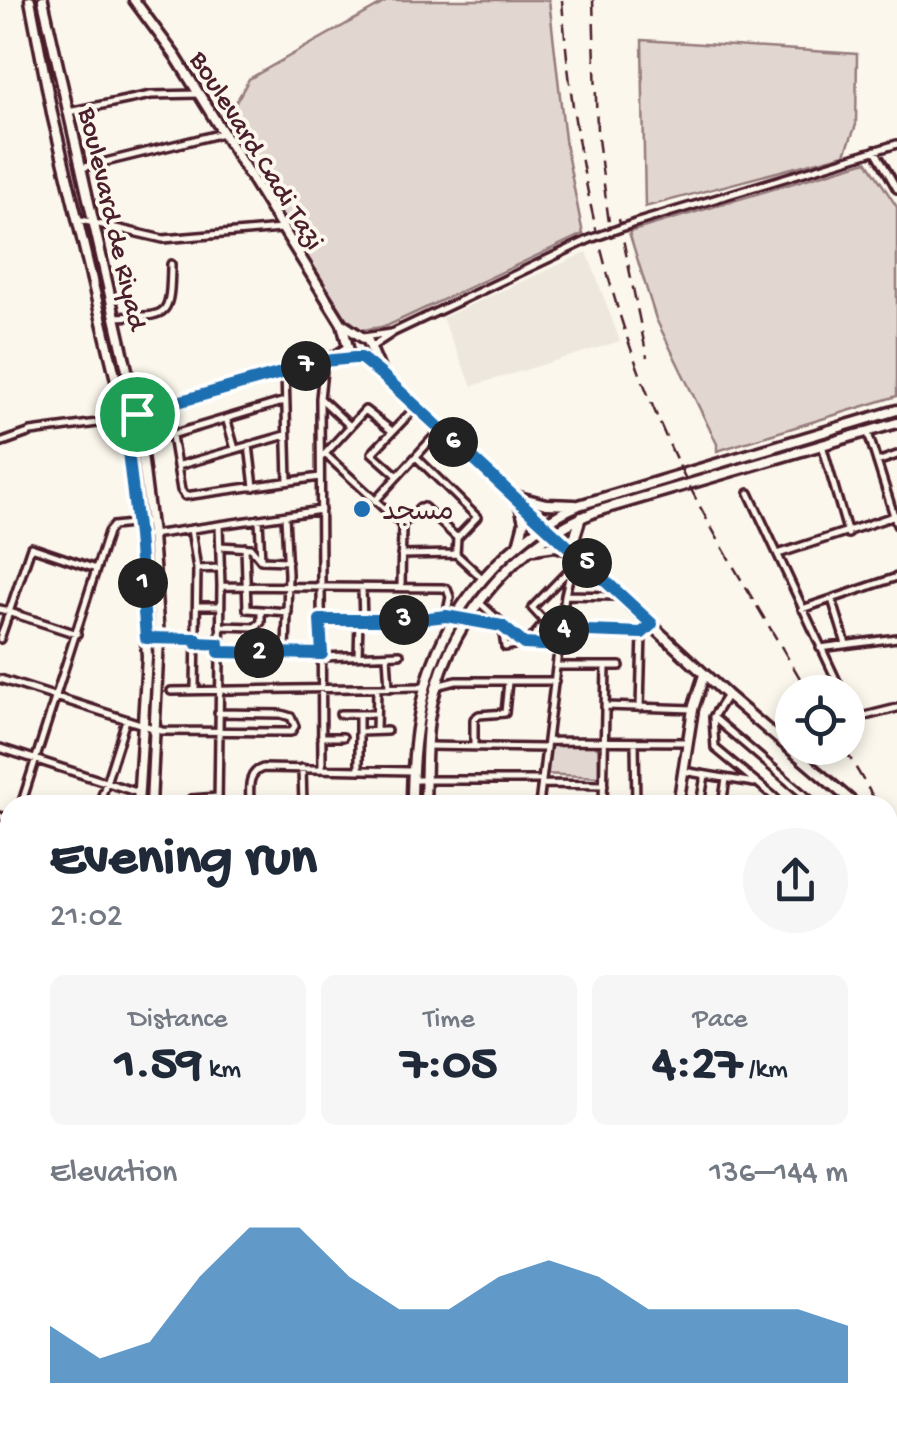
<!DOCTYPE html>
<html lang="en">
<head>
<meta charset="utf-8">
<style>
  :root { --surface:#fff; --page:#f6f6f7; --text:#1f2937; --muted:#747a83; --accent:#1f6fb2 }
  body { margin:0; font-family:"Gochi Hand","Playpen Sans Arabic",sans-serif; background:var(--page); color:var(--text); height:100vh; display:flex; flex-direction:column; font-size:38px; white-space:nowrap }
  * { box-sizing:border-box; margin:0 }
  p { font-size:32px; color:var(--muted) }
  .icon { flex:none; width:55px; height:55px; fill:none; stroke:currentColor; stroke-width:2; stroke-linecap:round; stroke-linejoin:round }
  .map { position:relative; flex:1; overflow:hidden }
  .drawer { position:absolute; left:0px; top:795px; width:898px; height:642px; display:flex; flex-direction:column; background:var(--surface); border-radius:30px 30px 0 0; box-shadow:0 5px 15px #0003 }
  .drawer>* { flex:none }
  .tools { position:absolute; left:775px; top:675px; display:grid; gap:20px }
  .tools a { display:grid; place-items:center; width:90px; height:90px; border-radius:50%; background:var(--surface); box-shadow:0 5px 15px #0003; font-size:50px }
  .pin { position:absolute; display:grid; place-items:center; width:85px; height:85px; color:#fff; margin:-42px; border:5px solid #fff; border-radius:50%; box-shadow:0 2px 10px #0007 }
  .km { position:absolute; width:50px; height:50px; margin:-25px; border-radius:50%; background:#222; color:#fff; font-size:28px; line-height:50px; text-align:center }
  .round { display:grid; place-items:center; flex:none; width:105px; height:105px; border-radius:52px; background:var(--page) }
  .headline { display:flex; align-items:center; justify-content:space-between; height:170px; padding:0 50px }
  h1 { font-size:55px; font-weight:800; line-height:75px }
  .figures { display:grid; grid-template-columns:repeat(3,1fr); gap:15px; height:170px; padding:10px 50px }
  .figures div { display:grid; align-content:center; border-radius:15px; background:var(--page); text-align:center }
  .figures b { font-size:50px; font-weight:800 }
  .figures small { font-size:28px; font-weight:400 }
  .figures p { font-size:28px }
  .chart { height:280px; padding:20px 50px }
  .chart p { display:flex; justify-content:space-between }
  .chart svg { width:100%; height:180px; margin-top:10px; fill:var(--accent); opacity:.7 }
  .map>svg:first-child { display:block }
  .built { fill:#eee7de }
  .green { fill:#e2d7d0; stroke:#967b7e; stroke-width:2.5 }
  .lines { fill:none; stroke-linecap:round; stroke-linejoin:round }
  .street-casing { stroke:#4a1f2b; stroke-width:12 }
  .secondary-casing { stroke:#4a1f2b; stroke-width:15 }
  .street { stroke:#fbf7ec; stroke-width:5 }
  .secondary { stroke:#fbf7ec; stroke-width:8 }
  .rail { stroke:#4a1f2b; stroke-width:2.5; stroke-dasharray:15 8; stroke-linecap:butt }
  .street-bridge-casing { stroke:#4a1f2b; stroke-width:12; stroke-linecap:butt }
  .street-bridge { stroke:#fbf7ec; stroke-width:5 }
  .route-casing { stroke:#fff; stroke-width:20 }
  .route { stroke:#1f6fb2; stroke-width:12 }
  .poi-dot { fill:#1f6fb2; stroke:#fbf7ec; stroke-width:4 }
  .labels { text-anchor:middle; stroke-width:8; stroke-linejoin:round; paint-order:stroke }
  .street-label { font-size:28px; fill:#4a1f2b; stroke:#fbf7ec }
  .poi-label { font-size:28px; fill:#4a1f2b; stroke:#fbf7ec; text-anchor:start }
</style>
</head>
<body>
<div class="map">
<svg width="897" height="1436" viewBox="0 0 897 1436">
  <rect width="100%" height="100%" fill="#fbf7ec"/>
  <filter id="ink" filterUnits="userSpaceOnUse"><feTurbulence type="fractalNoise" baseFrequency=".01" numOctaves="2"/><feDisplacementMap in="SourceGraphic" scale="20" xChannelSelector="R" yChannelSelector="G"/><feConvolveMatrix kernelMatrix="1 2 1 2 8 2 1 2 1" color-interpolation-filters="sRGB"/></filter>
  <g filter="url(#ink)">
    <path class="built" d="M587,252L620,341L472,386L442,318Z"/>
    <path class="green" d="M389,0H549L566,148L583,234L387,326L362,330L346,318L224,124L249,79Z
      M642,40L857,54L856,125L845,154L645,207Z
      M867,161L897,207V396L717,451V444L656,319L629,232Z
      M549,742L598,743L599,777L544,774Z"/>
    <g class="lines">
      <defs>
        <path id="street" d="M68,112L151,95L199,94
          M875,150L897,189
          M81,168L223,133
          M77,219L163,239L281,229
          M635,223L897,144
          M114,317C168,315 170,321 171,264
          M363,337L391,333
          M370,348L394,332L590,239
          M326,360L347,347
          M285,372L288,481
          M320,398L350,426
          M167,406L181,490L185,496L320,477
          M227,421L235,449
          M868,433L897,525
          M171,435L285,401
          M0,443L31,432L112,421L324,361L351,358
          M249,445L254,487
          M822,445L848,534
          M325,454L402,525
          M323,456L365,410L392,431
          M416,457L477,517L457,538L456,554
          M877,462L897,455
          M177,466L286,435
          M398,476L372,453L415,408
          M749,493L842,692
          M375,501L440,430
          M285,516L288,574L286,653
          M259,519L261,560
          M191,529L197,569L195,689
          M138,537L321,510
          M220,546L251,548L261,560L288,561
          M245,547L247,609L288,612
          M778,554L897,515
          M401,555L456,554L482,578
          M197,569L221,568
          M221,586L442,588L447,589L450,597L446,616
          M401,588L402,525L420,507H424L457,538
          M362,589L363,620
          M565,595L617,596
          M832,599L846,644
          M481,604L524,643L558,646
          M198,606H220
          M0,609L77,634
          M802,609L897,577
          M322,620H412L445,616
          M466,621L502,627
          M545,622L548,646
          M220,626L255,627L261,622V612
          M502,627L505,647L524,643
          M560,630L642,633L651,624
          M146,637L196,639
          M0,639L31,547L96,569
          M195,643L219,644
          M527,644L545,622L532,608L570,569
          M820,648L897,638
          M219,652L321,654
          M358,656L359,620
          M387,656L389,688
          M321,657L400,654
          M558,666H620
          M0,679L162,731L286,732H291L295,726L291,717L281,714L218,713
          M436,686L456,681H555
          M171,691L424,687
          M727,695L713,717L715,748L784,805
          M848,704L857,718L897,708
          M606,706L693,709
          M640,708L642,633
          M340,714H376
          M359,715V768
          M713,717L816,805
          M376,731L377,688
          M360,732L387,731
          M321,737H343
          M547,741L687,742
          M635,742L636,805
          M427,746L545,748
          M474,746V719L479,715L505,713L508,682
          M0,748L139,793
          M302,768L303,805
          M322,768L320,398L324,361
          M683,771L754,783
          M412,780H542
          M542,784L604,785
          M191,799L218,797
          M21,805L108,532L113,526L150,522
          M99,805L126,720
          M218,805L221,586L219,525
          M250,805C250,790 246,773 263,768L412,771
          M539,805L565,595L572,566L579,558
          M603,805L606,666
          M700,805L705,775
          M722,805L726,779
          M0,816L10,820
          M0,870L10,839
          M0,884L10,887
          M0,952L10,956
          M888,991L897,989
          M888,1013L897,1011
          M0,1019L10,1022
          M0,1065L8,1043
          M888,1097L890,1117H897
          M0,1149H10
          M0,1288L10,1289
          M888,1306L897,1305
          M0,1345L10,1346
          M888,1371H897
          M0,1394L10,1395
          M78,1428L79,1436
          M202,1428V1436
          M576,1428V1436
          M600,1428V1436
          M634,1428L635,1436
          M653,1428L654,1436
          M0,1434L42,1436
          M540,1435L551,1436
          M61,1436L63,1428
          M223,1436V1428
          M293,1436V1428
          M470,1436H511
          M618,1436V1428"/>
        <path id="secondary" d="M30,0L53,118L116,380L126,438L142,569L147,657L138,805
          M43,0L137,414L152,535L159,638L151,805
          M134,0L176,57L342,324L350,355L361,358L382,375L727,695L856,805
          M342,324L368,341L381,372
          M515,496L546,504L575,505
          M519,501L524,522L519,541
          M534,549L555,546L570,550
          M576,552L575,536L581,517
          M412,805C412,703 432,623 509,552C531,533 552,516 579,505L897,410
          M425,805C426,777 425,748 429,719C444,627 510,545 597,511L897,423
          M678,805L693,709L704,675
          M888,858L897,875
          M888,907L897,902
          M888,1212L897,1211
          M0,1256H10
          M888,1391L892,1436
          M121,1428V1436
          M129,1428V1436
          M699,1428V1436
          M773,1428L779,1436
          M413,1436V1428
          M426,1436V1428"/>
      </defs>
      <use href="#street" class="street-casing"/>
      <use href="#secondary" class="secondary-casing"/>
      <use href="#street" class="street"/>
      <use href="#secondary" class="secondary"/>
      <path class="rail" d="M562,0C573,160 608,316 677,461C715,541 764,616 808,692
        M593,0L597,131L611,238
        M619,219L647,357
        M844,748L878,805
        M888,816L897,832"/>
      <defs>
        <path id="street-bridge" d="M590,239L635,223"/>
      </defs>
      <use href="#street-bridge" class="street-bridge-casing"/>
      <use href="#street-bridge" class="street-bridge"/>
    </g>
  </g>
  <g class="lines" filter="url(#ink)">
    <defs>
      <path id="route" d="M354,358H361L382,375L652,624L642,633L560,630L558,646L524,644L502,626L446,616L412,620H320L322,654L219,652V644L196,643V639L146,638L138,536L124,417L324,361Z"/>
    </defs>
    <use href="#route" class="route-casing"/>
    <use href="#route" class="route"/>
  </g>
  <circle class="poi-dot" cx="362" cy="509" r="10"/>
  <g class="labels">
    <g class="street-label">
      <text transform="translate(259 149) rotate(58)" y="10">Boulevard Cadi Tazi</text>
      <text transform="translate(115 218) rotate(77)" y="10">Boulevard de Riyad</text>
    </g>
    <g class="poi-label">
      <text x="382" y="519">مسجد</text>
    </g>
  </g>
</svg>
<div class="tools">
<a><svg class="icon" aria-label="locate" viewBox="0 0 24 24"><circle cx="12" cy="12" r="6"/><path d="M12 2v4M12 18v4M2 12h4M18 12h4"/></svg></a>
</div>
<div class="pin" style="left:137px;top:414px;background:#1e9e55"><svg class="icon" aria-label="arrive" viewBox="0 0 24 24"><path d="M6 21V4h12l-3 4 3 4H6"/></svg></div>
<b class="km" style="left:143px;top:583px">1</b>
<b class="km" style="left:259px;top:653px">2</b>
<b class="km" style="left:404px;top:620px">3</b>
<b class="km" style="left:564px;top:630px">4</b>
<b class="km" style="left:587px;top:563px">5</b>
<b class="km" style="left:453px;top:442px">6</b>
<b class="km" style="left:306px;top:366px">7</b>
<section class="drawer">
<div class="headline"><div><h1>Evening run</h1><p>21:02</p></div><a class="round"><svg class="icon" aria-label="share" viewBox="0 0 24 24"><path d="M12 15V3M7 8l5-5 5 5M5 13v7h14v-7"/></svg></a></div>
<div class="figures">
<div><p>Distance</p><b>1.59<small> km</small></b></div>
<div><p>Time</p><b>7:05</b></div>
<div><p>Pace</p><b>4:27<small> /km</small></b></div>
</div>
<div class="chart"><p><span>Elevation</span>136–144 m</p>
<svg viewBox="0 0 160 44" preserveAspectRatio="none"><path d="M0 44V30L10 38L20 34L30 18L40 6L50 6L60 18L70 26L80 26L90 18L100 14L110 18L120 26L130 26L140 26L150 26L160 30V44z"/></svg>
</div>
</section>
</div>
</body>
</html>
